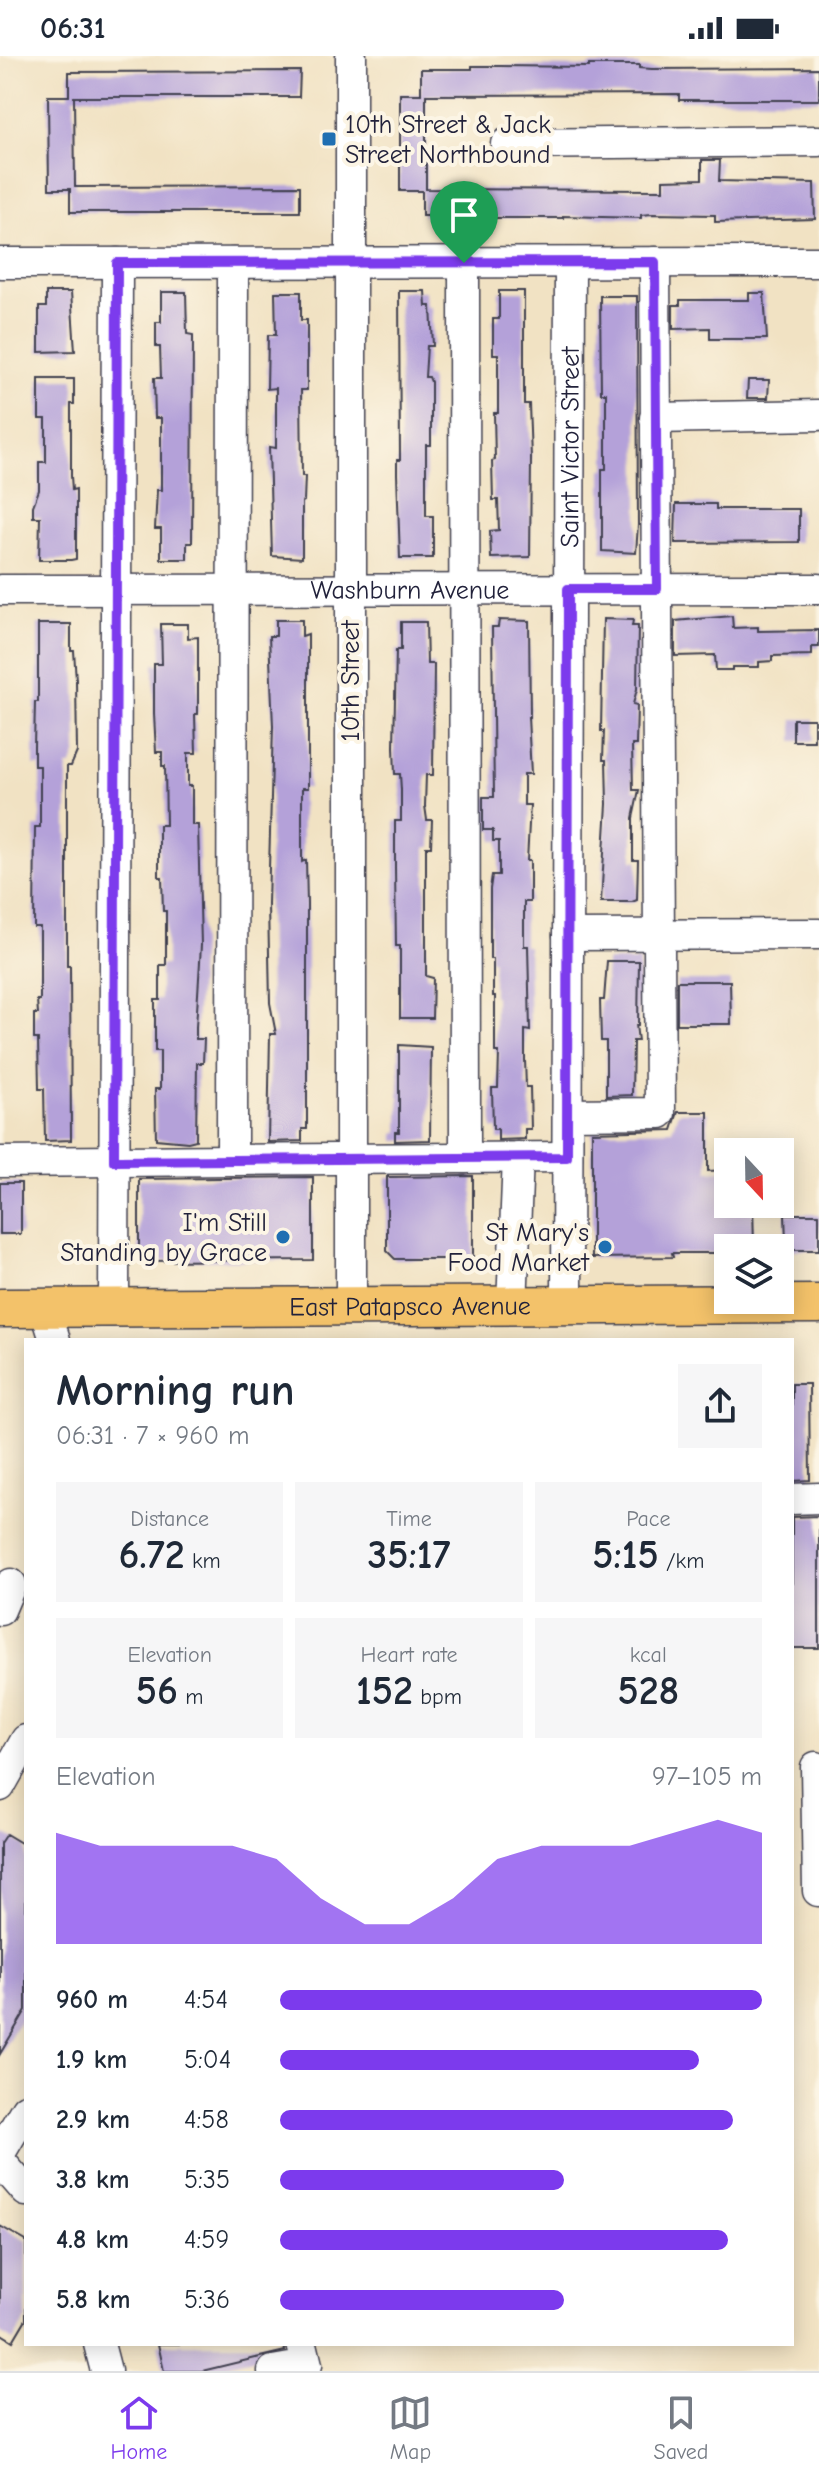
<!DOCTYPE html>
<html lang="en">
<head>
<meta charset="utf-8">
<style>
  :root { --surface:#fff; --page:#f6f6f7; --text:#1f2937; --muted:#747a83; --line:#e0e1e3; --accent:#7c3aed }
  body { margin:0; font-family:"Comic Neue",sans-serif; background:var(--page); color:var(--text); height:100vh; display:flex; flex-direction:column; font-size:30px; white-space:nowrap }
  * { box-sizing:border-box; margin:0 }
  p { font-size:26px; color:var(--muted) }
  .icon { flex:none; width:44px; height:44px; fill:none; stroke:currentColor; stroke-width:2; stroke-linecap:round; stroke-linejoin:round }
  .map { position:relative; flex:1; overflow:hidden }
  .side { position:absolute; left:24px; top:1282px; width:770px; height:1008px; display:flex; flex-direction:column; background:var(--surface); border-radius:0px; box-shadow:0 4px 20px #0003 }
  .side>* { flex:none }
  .needle { width:52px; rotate:158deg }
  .controls { position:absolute; left:714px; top:1082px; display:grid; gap:16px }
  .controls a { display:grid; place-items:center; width:80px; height:80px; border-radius:0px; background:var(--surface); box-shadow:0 4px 20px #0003; font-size:40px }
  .pin { position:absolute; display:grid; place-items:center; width:68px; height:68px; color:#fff; margin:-82px -34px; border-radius:50% 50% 50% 0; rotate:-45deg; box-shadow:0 0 8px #0007 }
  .pin .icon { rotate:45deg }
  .round { display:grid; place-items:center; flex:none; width:84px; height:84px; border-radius:0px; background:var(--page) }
  .overview { display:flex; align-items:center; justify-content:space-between; height:136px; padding:0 32px }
  h1 { font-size:44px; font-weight:700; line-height:60px }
  .figures { display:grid; grid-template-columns:repeat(3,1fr); gap:12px; height:136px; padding:8px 32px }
  .figures div { display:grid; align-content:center; border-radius:0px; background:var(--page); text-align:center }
  .figures b { font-size:40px; font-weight:700 }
  .figures small { font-size:22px; font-weight:400 }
  .figures p { font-size:22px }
  .chart { height:224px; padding:16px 32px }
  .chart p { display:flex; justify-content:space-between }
  .chart svg { width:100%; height:144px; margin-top:8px; fill:var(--accent); opacity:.7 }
  ul { padding:0 32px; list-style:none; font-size:26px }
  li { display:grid; grid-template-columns:128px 96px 1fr; align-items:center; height:60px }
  li i { height:20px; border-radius:10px; background:var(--accent) }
  .status { display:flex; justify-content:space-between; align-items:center; height:56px; padding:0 40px; background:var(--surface); direction:ltr }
  .status svg { height:22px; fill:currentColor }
  .menu { display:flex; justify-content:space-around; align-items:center; height:112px; border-top:2px solid var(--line); background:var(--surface); font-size:22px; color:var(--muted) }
  .menu a { display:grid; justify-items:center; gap:4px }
  .menu .current { color:var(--accent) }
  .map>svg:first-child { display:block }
  .building { fill:#b4a1d9 }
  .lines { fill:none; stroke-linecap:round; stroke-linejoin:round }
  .minor-casing { stroke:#413f4f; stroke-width:33 }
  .major-casing { stroke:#413f4f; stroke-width:41 }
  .minor { stroke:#fff; stroke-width:30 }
  .major { stroke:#f3c26a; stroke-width:38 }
  .route-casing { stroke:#fff; stroke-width:16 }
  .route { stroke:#7c3aed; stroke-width:10 }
  .poi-dot { fill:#1f6fb2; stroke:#fcf5e5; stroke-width:3 }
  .labels { text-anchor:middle; stroke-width:8; stroke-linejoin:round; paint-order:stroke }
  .poi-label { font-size:26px; fill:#22223b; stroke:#fcf5e5; text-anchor:end }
  .street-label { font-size:26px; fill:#22223b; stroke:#fcf5e5 }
</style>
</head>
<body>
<div class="status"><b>06:31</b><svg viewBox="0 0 49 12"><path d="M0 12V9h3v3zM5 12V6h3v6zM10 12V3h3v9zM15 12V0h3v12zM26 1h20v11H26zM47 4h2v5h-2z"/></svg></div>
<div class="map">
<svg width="819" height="2315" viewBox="0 0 819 2315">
  <rect width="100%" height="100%" fill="#fcf5e5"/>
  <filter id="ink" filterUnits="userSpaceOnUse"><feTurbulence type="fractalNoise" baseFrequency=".0125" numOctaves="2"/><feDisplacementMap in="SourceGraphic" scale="16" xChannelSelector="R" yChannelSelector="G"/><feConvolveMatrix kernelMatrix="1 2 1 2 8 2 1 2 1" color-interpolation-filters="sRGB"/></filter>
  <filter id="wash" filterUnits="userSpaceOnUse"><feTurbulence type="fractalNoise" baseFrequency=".006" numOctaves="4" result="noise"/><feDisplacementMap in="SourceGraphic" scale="32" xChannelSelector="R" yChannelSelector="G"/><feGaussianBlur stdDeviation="1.8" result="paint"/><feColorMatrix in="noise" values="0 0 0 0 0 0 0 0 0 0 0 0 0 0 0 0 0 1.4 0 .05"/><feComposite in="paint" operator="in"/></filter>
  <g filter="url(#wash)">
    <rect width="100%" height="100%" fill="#f1e2c3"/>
    <g id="blocks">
      <path class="building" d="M589,9H639V12L652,13L819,12V44H679V38L426,39V133L663,134V124L702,123V104H720L719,125L814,127L815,163L715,166V159L652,158L641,159V162L563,160V162H432V160H422V135H400V38H421V13H472V10H500L589,11Z
        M300,15L299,41H74L75,131L300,130V156H70V133H49L48,40H69V16Z
        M399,235H425L426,250H431L433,290H427L425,321H429L431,326V389H426V460H433V502H400L397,418V404H400Z
        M499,235H524V348H529L531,402L530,501L491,502L490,475L499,474L498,444H493L492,405L495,404L494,357H498V298H493V263H499Z
        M46,236H71L75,295L39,296V251H46Z
        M161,236H186L187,278L193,279L192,487H187V503H161V473H155L157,434H161V362H155L154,322H161L160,291H156V266H161Z
        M275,236H301V264H307V334H301L302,420H305L304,445L302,446V502L272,500L269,391L276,392V332L267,333L268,279H276Z
        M749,237H764L767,283H710V272L673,273V249H680V244H749Z
        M600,240H637L638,469L636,497L602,495V413H606V337H601Z
        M39,323H74V348H71V420L72,434L76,433V503L71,504H39L40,461H33V450L39,434V406H46V363H39Z
        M748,324H769L768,342H747Z
        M676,448H716V453H799V486L675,487Z
        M732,560L733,572L758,571V575L819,574V591H812V599L772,600V605L759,606V611H732V614H716L715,599L675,600V565Z
        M603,563L633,564L632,570H638L637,633L633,648L637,649L636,689H632L633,734H639L633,762V804H638L637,844L632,846H601L607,748L606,704H603L604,675H601Z
        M276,564H302V580L308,578V732H302V806L306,804L307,848V1073H302V1085L268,1086L270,978H276L270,947L268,848L273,670L269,580H276Z
        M499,564L529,565L530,661H528L531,718H524V749H530L527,805H530V846H524V890H528L530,975L525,974V1004L526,1031H530L531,1073H525V1083L498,1084V1073H493L492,1032H498L499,996H495V940H493V903H490V833L492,819H499V785H493V774H483V741H494L492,571H498Z
        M401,566H426L427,608H434L433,719H426L425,750L427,764H432L431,791H426V920L433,922L432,962H400V890H396L395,811V765H401V734L400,718H395L394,691L396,594H401Z
        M38,568H71V595H74L76,624L77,696L71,710H67V910H70L71,1084L45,1085L44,1033H39L38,983H34V958H38L37,944H40V871H34L35,771H40V710H34V691L35,646H38Z
        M161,568H188V582L198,581V658H195L196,697H188V730H192V769H198L201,889L196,971V983H204L203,1007H197L196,1084L188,1086L156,1083L155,1033H160V995H155V944H160V909H166V855H163L162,821H159V769H166L165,710H162V696H156L154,658V608H162Z
        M793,663H814V685H793Z
        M607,905H639L638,969H636L638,985H633L632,1039L606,1040V985H601L600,944H604Z
        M677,925H730L731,968H677Z
        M399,989L431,991L430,1084L395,1085V1076H399Z
        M678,1056H708V1115L728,1114V1148H753L754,1192H728V1197H672L673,1201L592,1202V1076L672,1074Z
        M473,1120V1203H395L387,1195V1121Z
        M313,1121V1204L139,1205V1123Z
        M0,1127H21V1178H0Z
        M785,1158H819V1194H789V1187L786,1186Z
        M792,1328H809L810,1424L792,1425Z
        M819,1460V1592H792V1461Z
        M6,1778L26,1790V1954L0,1998V1787Z
        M0,2170L26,2185V2263L13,2285L0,2277Z
        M158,2288H284L285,2295L202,2315H164Z"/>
    </g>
  </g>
  <g filter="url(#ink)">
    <use href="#blocks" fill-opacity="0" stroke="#413f4f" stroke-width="2"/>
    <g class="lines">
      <defs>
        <g id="minor">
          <path d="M506,88L819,85"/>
          <path d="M0,207L819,206"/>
          <path d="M464,207L465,1102"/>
          <path d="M655,362L819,359"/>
          <path id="s1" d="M0,534L819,533"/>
          <path d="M568,879L819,878"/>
          <path d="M568,1058L660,1057L655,206"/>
          <path d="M232,1104L233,207"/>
          <path d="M0,1106L567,1101"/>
          <path id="s2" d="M567,1249L570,207"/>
          <path d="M512,1250L518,1101"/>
          <path d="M351,1251V0"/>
          <path d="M45,1252L55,1284"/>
          <path d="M114,1252L117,207"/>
          <path d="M792,1443L819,1442"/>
          <path d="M0,1554L11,1528"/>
          <path d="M816,1711L818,1835"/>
          <path d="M0,1730L26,1684"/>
          <path d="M0,2097L26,2053"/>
          <path d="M0,2105L26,2135"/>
          <path d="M99,2288L106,2315"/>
          <path d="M273,2315L307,2309L302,2288"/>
        </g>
        <g id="major">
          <path id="s3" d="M0,1252L819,1248"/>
        </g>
      </defs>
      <use href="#minor" class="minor-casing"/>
      <use href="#major" class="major-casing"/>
      <use href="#minor" class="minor"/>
      <use href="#major" class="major"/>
    </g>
  </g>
  <g class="lines" filter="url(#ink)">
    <defs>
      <path id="route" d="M655,206L657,533H568L567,1101L114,1105L117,207Z"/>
    </defs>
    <use href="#route" class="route-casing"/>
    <use href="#route" class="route"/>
  </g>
  <g class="poi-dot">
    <rect x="321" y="75" width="16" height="16" rx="4"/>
    <circle cx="283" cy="1181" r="8"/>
    <circle cx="605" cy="1191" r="8"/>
  </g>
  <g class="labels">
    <g class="poi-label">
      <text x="345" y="77" text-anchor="start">10th Street &amp; Jack<tspan x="345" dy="30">Street Northbound</tspan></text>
      <text x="267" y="1175">I'm Still<tspan x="267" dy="30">Standing by Grace</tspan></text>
      <text x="589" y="1185">St Mary's<tspan x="589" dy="30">Food Market</tspan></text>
    </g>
    <g class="street-label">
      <text dy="9" stroke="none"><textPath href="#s2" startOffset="858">Saint Victor Street</textPath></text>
      <text dy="9" stroke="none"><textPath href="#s1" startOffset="410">Washburn Avenue</textPath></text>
      <text transform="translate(350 625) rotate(-90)" y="9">10th Street</text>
      <text dy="9" stroke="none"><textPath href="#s3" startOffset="410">East Patapsco Avenue</textPath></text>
    </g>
  </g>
</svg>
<div class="controls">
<a><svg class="needle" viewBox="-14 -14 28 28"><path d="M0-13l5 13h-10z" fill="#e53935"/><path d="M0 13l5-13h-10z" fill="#747a83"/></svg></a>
<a><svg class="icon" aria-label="layers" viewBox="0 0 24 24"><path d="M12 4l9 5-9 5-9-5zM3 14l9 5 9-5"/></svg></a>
</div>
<div class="pin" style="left:464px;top:207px;background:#1e9e55"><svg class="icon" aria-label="arrive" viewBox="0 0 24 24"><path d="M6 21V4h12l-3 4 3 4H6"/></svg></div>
<section class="side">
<div class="overview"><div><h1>Morning run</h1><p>06:31 · 7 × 960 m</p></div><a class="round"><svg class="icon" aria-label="share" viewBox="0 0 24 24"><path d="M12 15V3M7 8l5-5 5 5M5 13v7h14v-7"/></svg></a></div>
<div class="figures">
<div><p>Distance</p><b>6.72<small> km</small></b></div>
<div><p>Time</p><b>35:17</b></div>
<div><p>Pace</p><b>5:15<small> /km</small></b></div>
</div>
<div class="figures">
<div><p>Elevation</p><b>56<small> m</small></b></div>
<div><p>Heart rate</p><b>152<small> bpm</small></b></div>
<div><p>kcal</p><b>528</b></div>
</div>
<div class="chart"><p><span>Elevation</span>97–105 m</p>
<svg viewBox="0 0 160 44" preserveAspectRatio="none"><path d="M0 44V10L10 14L20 14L30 14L40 14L50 18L60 30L70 38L80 38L90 30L100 18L110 14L120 14L130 14L140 10L150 6L160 10V44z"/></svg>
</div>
<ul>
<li><b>960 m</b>4:54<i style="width:100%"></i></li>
<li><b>1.9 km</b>5:04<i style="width:87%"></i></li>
<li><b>2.9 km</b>4:58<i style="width:94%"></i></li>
<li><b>3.8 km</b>5:35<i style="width:59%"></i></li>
<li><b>4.8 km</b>4:59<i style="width:93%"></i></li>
<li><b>5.8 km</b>5:36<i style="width:59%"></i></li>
</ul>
</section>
</div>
<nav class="menu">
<a class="current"><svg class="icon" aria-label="home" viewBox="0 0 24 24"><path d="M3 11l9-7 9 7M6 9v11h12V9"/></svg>Home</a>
<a><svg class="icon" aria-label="map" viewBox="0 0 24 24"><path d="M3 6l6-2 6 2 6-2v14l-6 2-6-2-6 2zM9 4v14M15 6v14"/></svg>Map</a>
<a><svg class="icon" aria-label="saved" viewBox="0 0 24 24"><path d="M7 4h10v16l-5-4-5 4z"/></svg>Saved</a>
</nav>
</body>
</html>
